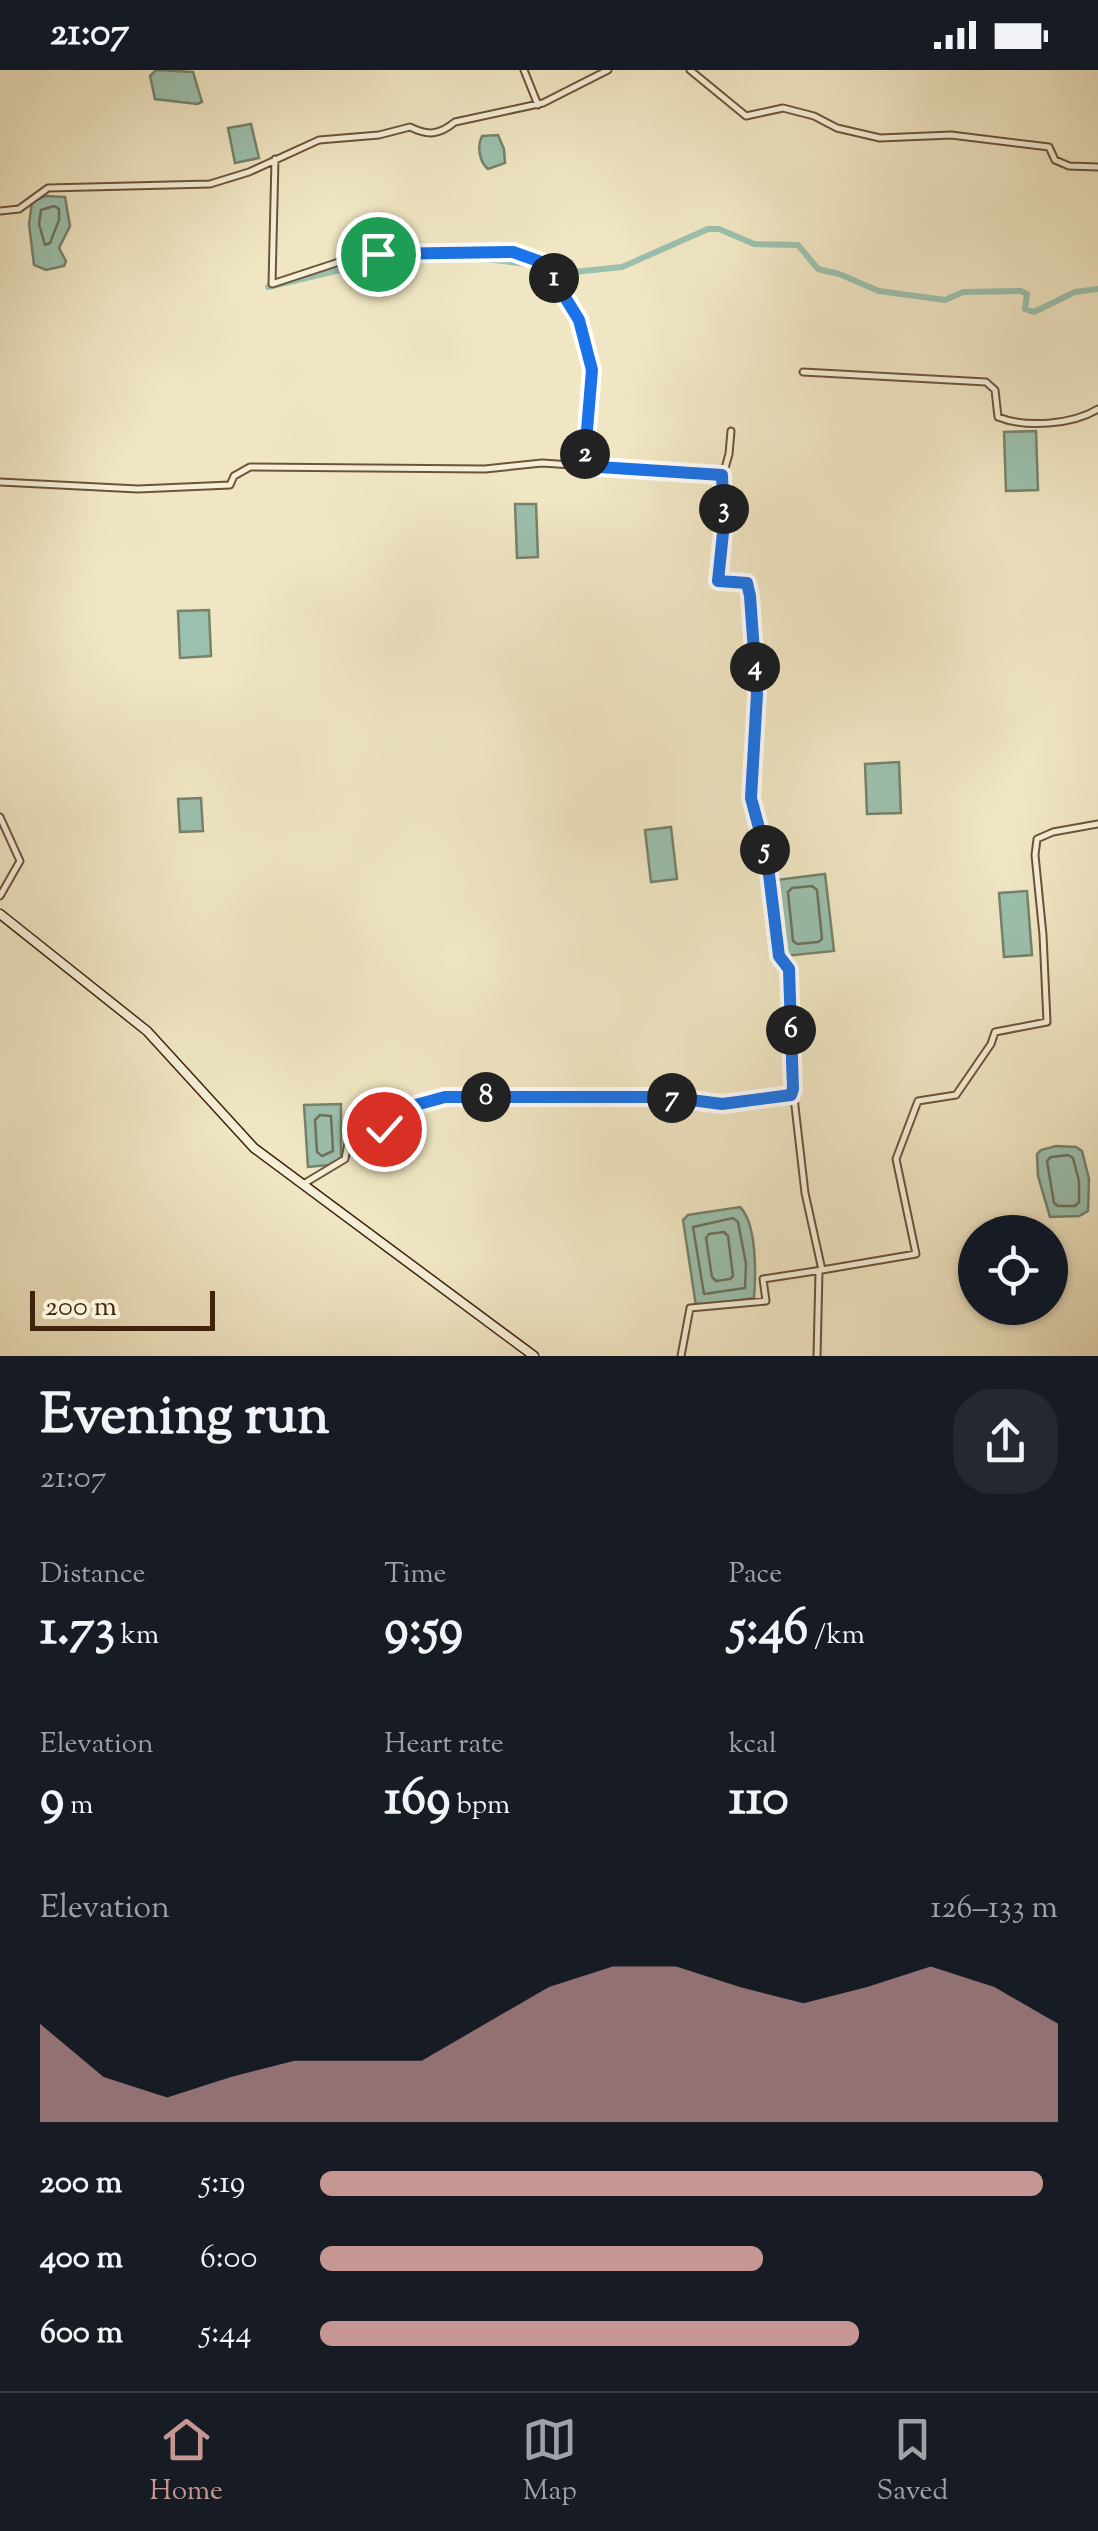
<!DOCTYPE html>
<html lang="en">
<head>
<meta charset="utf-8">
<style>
  :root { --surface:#171b24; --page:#242831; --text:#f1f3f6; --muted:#9ea1a6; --line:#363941; --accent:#c59692 }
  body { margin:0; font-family:"Sorts Mill Goudy",serif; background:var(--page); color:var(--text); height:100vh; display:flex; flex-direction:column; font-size:38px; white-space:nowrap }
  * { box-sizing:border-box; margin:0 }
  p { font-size:32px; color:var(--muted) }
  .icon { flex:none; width:55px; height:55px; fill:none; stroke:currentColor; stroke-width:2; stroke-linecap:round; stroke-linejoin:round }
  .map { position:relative; height:1286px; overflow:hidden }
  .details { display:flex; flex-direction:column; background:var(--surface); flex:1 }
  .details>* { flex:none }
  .fabs { position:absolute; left:958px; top:1145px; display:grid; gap:20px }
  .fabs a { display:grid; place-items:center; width:110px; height:110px; border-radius:50%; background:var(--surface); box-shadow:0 2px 8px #0004; font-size:50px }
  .scale { position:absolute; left:30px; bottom:25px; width:185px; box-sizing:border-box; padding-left:10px; border:5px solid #41220a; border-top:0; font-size:28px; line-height:35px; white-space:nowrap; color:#41220a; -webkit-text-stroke:8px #f5efd8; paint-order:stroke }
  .pin { position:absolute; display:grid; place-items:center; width:85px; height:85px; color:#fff; margin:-42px; border:5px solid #fff; border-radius:50%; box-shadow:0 2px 10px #0007 }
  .km { position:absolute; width:50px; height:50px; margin:-25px; border-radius:50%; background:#222; color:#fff; font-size:28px; line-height:50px; text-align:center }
  .round { display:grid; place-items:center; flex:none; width:105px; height:105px; border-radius:40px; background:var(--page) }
  .headline { display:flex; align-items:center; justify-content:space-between; height:170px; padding:0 40px }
  h1 { font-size:55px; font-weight:700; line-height:75px }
  .figures { display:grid; grid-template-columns:repeat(3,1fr); gap:15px; height:170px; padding:10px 40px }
  .figures div { display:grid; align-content:center }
  .figures b { font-size:50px; font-weight:700 }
  .figures small { font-size:28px; font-weight:400 }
  .figures p { font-size:28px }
  .chart { height:280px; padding:20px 40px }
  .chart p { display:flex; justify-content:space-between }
  .chart svg { width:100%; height:180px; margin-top:10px; fill:var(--accent); opacity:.7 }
  ul { padding:0 40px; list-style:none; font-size:32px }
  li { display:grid; grid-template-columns:160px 120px 1fr; align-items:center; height:75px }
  li i { height:25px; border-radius:12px; background:var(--accent) }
  .status { display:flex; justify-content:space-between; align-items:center; height:70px; padding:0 50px; background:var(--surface); direction:ltr }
  .status svg { height:28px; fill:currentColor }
  .tabs { display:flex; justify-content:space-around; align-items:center; height:140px; border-top:2px solid var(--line); background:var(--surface); font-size:28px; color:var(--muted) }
  .tabs a { display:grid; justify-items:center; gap:5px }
  .tabs .current { color:var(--accent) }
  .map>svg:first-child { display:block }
  .water { fill:#9bc0ad; stroke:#77816c; stroke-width:2.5 }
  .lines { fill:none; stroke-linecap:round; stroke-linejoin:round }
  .shore { stroke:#6e715c; stroke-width:2.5 }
  .canal { stroke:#9bc0ad; stroke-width:6 }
  .minor-casing { stroke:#6d5338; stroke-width:9 }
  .secondary-casing { stroke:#41220a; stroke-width:11 }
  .minor { stroke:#f5efd8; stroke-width:5 }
  .secondary { stroke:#f5efd8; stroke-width:8 }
  .route-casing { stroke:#fff; stroke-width:20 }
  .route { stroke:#1a73e8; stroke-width:12 }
</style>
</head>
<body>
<div class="status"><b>21:07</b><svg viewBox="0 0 49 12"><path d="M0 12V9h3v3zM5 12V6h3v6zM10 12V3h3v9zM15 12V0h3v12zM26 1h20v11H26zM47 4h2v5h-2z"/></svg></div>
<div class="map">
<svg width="1098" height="1286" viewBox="0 0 1098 1286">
  <rect width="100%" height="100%" fill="#f0e6c3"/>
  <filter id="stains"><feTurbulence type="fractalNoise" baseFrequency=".002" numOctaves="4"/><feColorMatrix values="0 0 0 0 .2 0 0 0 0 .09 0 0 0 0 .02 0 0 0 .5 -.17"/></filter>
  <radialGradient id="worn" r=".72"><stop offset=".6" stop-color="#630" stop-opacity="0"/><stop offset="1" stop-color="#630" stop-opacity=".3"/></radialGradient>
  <path class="water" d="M156,0L193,2L202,32L197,34L155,29L150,6Z
    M251,54L259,88L235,93L228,58Z
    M498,65L504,79L505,93L488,99C479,92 477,75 482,66Z
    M45,126L65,127L70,156L59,178L66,191L64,196L46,200L34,195L29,154L32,132Z
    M1036,361L1038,420L1006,421L1004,362Z
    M515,434H536L538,487L517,488Z
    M209,540L211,586L180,588L178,541Z
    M899,692L901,743L867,744L865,694Z
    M201,728L203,761L180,762L178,729Z
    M671,757L677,809L651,812L645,760Z
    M825,804L834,881L785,886L776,810Z
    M1027,821L1032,885L1004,887L999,823Z
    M341,1034V1088L329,1095L308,1097L304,1035Z
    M1056,1076L1076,1077L1082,1081L1089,1109L1088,1141L1079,1146L1050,1147L1038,1106L1037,1084L1041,1080Z
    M740,1137C757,1154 756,1204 754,1228L696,1236L683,1150L688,1145Z"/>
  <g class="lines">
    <path class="shore" d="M54,136L59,139V150L50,173L45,175L39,154L41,140Z
      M812,816L817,820L822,869L818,872L797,874L793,871L788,822L792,818Z
      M320,1045L331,1046L333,1081L322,1086L317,1082L315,1050Z
      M1068,1085L1073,1088L1079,1111V1132L1075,1136H1058L1054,1133L1047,1091L1051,1087Z
      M733,1148L738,1152L746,1194L745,1218L704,1224L693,1157Z
      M724,1162L728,1166L733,1206L730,1209L716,1211L712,1207L706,1168L709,1164Z"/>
    <path class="canal" d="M268,217L391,188L467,187L529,194L555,204L622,197L708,159H719L754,174L798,175L818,199L839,204L879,221L945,230L963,222L1021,221L1027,224L1025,239L1034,242L1075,222L1098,219"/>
    <defs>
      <path id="minor" d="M524,0L538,35
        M690,0L746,46L783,38L814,46L837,58L880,68L951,65L1049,77L1055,90L1069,96L1098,97
        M275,89L272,214L339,192L378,184L513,182L544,193L579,250L592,300L584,395
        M0,141L19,139L48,118L210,114L249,102L319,70L379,65L410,57C428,66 439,65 455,52L543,33L608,0
        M803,302L986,312L995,320L998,347C1025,358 1072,355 1098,339
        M723,405L729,384L731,361
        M0,412L138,419L230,415L234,406L250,397L485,399L542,393L723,405L724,453L718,511L747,513L750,526L757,623L751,728L767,788L779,887L789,899L793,1019L805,1123L822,1200L916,1184L896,1089L918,1031L956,1025L991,974L995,962L1047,952L1043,865L1035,785L1037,769L1053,762L1098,754
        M0,747L20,791L0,826
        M305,1113L345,1089L349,1067L384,1059L386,1043L445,1027H668L722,1034L791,1025L792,1022
        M681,1286L690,1238L766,1231L763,1209L822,1200
        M817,1286L819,1202"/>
      <path id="secondary" d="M0,844L147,961L254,1078L534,1286"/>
    </defs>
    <use href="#minor" class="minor-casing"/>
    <use href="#secondary" class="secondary-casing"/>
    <use href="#minor" class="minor"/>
    <use href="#secondary" class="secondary"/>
  </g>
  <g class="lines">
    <defs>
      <path id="route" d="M378,184L513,182L544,193L579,250L592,300L584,396L722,405L724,453L718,511L747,513L750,526L757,624L751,728L767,788L779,886L789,899L793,1019L791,1025L722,1034L668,1027H445L386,1043L384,1059"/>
    </defs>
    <use href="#route" class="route-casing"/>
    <use href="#route" class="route"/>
  </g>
  <rect width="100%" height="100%" filter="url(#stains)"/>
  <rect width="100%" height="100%" fill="url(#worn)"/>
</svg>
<div class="fabs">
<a><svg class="icon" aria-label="locate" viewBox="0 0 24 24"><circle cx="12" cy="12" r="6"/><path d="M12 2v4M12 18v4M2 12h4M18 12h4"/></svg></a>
</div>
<div class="scale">200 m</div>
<div class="pin" style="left:378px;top:184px;background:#1e9e55"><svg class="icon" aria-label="arrive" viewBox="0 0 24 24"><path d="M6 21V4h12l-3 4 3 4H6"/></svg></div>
<div class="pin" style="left:384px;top:1059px;background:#d93025"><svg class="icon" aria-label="check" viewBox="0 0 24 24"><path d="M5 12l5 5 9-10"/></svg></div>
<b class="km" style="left:554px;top:208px">1</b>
<b class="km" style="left:585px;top:384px">2</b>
<b class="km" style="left:724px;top:439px">3</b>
<b class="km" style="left:755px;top:597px">4</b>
<b class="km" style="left:765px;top:780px">5</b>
<b class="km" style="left:791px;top:960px">6</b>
<b class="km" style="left:672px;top:1028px">7</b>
<b class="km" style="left:486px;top:1027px">8</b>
</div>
<section class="details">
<div class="headline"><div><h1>Evening run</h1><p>21:07</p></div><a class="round"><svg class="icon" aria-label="share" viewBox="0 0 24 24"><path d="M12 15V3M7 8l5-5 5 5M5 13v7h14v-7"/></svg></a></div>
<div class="figures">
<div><p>Distance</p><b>1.73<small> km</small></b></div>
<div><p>Time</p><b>9:59</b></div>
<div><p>Pace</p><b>5:46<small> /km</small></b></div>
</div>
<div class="figures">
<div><p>Elevation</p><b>9<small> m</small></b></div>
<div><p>Heart rate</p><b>169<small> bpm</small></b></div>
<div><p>kcal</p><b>110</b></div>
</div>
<div class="chart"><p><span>Elevation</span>126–133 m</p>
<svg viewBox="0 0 160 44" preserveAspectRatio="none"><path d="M0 44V20L10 33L20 38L30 33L40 29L50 29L60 29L70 20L80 11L90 6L100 6L110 11L120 15L130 11L140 6L150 11L160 20V44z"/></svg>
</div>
<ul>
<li><b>200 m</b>5:19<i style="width:98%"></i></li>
<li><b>400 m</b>6:00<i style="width:60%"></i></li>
<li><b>600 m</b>5:44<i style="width:73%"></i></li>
</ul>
</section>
<nav class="tabs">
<a class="current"><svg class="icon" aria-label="home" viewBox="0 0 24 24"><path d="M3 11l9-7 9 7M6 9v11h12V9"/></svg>Home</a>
<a><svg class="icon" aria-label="map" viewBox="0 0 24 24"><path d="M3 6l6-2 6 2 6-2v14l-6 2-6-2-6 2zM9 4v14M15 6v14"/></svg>Map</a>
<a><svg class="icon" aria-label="saved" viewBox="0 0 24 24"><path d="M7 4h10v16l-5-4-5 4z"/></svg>Saved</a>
</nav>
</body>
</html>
